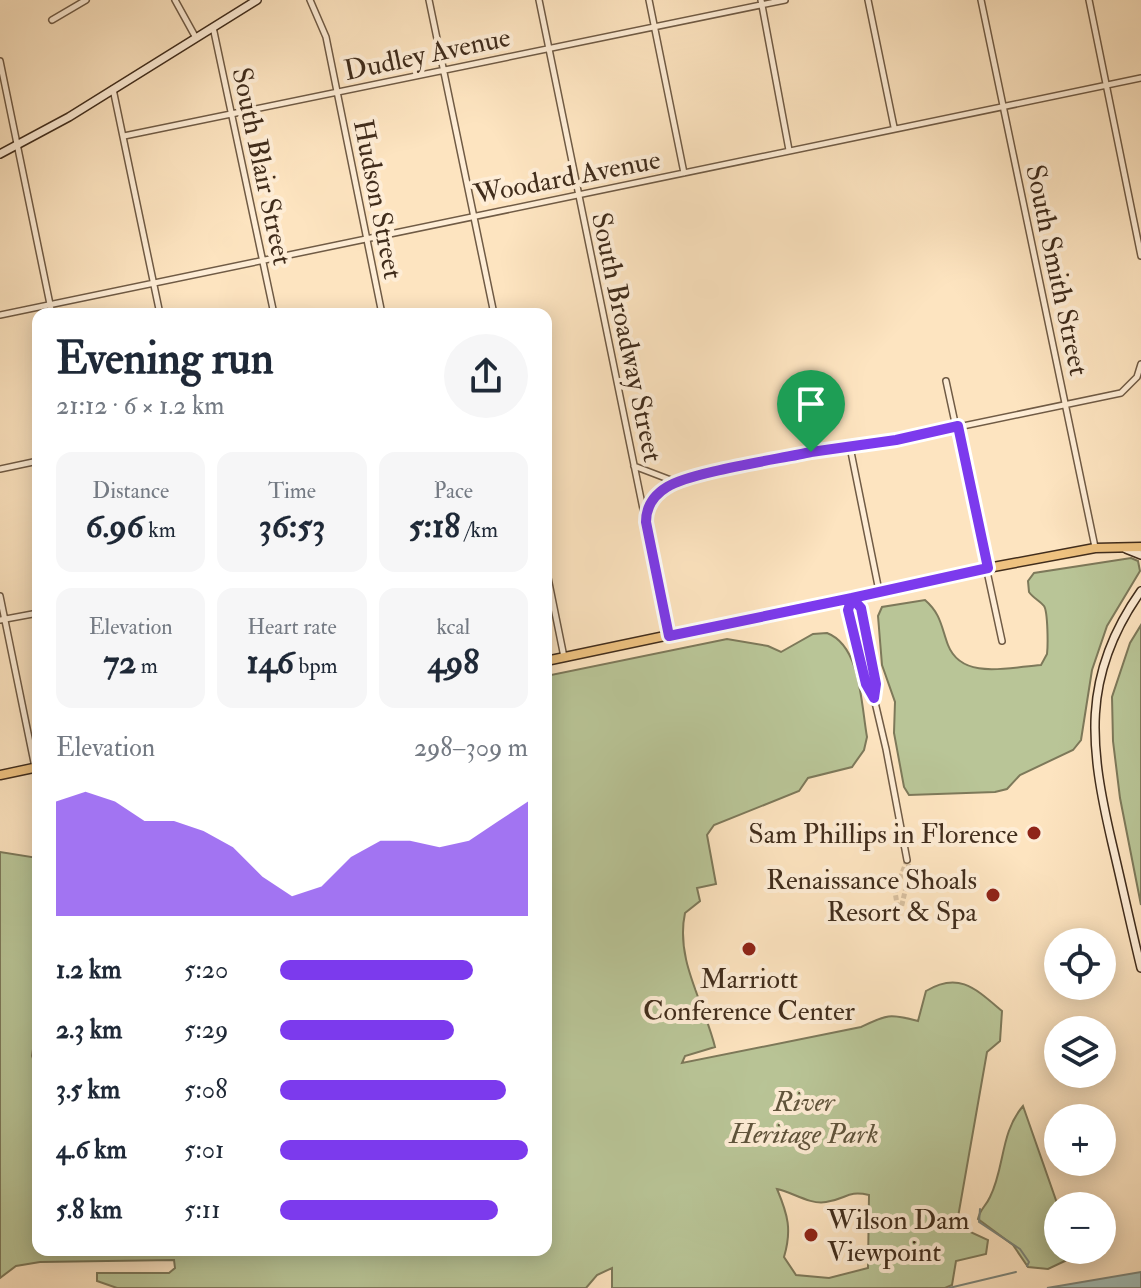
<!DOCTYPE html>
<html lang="en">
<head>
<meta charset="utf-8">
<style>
  :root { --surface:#fff; --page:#f6f6f7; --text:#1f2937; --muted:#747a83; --accent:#7c3aed }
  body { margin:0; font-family:"IM FELL Double Pica",serif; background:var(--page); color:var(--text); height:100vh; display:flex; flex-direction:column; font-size:30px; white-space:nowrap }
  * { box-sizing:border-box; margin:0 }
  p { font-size:26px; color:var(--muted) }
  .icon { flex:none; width:44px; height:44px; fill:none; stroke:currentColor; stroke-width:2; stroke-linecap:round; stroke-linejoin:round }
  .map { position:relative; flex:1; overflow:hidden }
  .side { position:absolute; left:32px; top:308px; width:520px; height:948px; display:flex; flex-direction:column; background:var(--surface); border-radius:16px; box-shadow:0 4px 20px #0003 }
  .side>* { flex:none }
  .controls { position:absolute; left:1044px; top:928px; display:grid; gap:16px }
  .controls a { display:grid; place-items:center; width:72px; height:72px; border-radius:50%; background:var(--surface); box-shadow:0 4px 20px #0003; font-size:40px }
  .pin { position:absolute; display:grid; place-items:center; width:68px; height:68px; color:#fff; margin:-82px -34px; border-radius:50% 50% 50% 0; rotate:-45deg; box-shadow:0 0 8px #0007 }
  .pin .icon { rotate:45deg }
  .round { display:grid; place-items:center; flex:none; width:84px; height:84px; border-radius:42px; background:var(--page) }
  .summary { display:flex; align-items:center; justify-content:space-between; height:136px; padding:0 24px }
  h1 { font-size:44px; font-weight:800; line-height:60px }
  .metrics { display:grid; grid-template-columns:repeat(3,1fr); gap:12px; height:136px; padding:8px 24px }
  .metrics div { display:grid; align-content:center; border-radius:16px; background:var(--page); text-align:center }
  .metrics b { font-size:34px; font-weight:800 }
  .metrics small { font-size:22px; font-weight:400 }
  .metrics p { font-size:22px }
  .chart { height:224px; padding:16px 24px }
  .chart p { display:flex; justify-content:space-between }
  .chart svg { width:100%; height:144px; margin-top:8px; fill:var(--accent); opacity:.7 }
  ul { padding:0 24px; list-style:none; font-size:26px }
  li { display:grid; grid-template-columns:128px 96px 1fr; align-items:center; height:60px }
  li i { height:20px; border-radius:10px; background:var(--accent) }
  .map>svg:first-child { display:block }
  .green { fill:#b9c597; stroke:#7d795a; stroke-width:2; fill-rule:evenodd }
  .water { fill:#a1beb8; stroke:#7b847a; stroke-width:2 }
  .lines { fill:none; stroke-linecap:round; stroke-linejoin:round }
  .stream { stroke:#7b847a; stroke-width:2 }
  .street-tunnel { stroke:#d7bf9f; stroke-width:5; stroke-dasharray:5 2.5; stroke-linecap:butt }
  .street-casing { stroke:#705b45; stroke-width:8 }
  .secondary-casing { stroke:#412d1c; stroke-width:10 }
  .primary-casing { stroke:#412d1c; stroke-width:11 }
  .street { stroke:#feedd6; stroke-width:5 }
  .secondary { stroke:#feedd6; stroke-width:7 }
  .primary { stroke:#eec280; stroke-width:8 }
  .route-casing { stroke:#fff; stroke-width:16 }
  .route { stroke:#7c3aed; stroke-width:10 }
  .poi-dot { fill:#8f2418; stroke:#feedd6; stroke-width:3 }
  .labels { text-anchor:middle; stroke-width:8; stroke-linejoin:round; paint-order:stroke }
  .street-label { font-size:28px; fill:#412d1c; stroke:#feedd6 }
  .poi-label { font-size:28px; fill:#412d1c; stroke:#feedd6; text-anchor:end }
  .park-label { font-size:28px; font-style:italic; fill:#5f533b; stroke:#feedd6 }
</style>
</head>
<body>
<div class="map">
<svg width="1141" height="1288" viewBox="0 0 1141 1288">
  <rect width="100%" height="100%" fill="#fde4c0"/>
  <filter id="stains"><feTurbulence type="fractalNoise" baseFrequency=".0025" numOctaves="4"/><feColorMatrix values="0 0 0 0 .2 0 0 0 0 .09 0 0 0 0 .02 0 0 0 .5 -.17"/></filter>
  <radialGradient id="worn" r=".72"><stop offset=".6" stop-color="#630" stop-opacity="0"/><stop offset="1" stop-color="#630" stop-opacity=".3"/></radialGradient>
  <path class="green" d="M1131,558L1138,561L1140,571L1107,626L1092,670L1081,740L1073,750L1020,775L1007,789L995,792L909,795L904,787L894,733L895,702L882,665L878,616L882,607L925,600C941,614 941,626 948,645C962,681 1010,667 1041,665L1047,654C1048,646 1048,612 1044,606C1040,601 1033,598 1029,592L1028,581L1034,573Z
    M1141,625V905L1120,798L1113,741L1112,697L1130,643Z
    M827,633C861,646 861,704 867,737L864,750L852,767L808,778L799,791L714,825L707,835L716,884L697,888L700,901L685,913C675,960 704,1002 715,1047L685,1056L682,1063L861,1027C886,1015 889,1013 918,1021L926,991C959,971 976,989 1002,1011L1000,1041L987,1052L958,1217L966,1230L988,1240L986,1254L956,1261L952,1285L945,1288H612V1268L597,1275L586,1288H117L97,1281V1273H169L175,1268L174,1260L40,1262L16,1266L0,1278V852L38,858V1016L32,1056L38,1072V1250H546V676L727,639L768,646L781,652L813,634ZM777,1189C792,1192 810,1205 826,1202C847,1199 847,1190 869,1195L868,1268L829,1278L796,1275L784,1257C792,1230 788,1215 777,1189Z
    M1023,1106L1058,1206V1250H1068L1067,1260L1048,1269L1028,1267L1013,1245L978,1219C980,1209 986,1206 990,1197C1005,1167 1000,1133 1023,1106Z"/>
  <path class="water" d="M1141,1272V1288H1047Z"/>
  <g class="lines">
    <path class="stream" d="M980,1209L979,1222L1020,1249L1029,1262L1027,1266
      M949,1288L1016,1272"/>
    <path class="street-tunnel" d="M900,913L910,870L907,861
      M899,915L895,892L907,860"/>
    <defs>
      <path id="street" d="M175,0L196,38
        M310,0L326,37L382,314
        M429,0L494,314
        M539,0L669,636
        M649,0L684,173
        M761,0L789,150
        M868,0L894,127
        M981,0L1095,547
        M1089,0L1141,256
        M52,20L86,0
        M213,27L274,314
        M0,61L52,314
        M113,89L160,314
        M124,136L785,0
        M0,315L1141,78
        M946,381L1002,641
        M850,447L879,591
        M634,466L676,482L811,452L896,440L1121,393L1137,377L1141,364
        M0,469L38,461
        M646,513L654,498L676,482
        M546,568L564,657
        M0,596L38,782
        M0,620L38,613
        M874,698L876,684L861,608L852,598L848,610L866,684L874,698L886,749L907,860"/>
      <path id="secondary" d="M0,154L69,117L257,0
        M1126,549L1141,555
        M1141,591C1080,677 1090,748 1112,843C1122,885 1131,927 1141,968"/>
      <path id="primary" d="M546,661L988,568L1095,548L1141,547
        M0,775L38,767"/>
    </defs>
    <use href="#street" class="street-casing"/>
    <use href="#secondary" class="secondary-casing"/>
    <use href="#primary" class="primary-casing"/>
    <use href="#street" class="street"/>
    <use href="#secondary" class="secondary"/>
    <use href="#primary" class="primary"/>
  </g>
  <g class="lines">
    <defs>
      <path id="route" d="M811,452C780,459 690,472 667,487C654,495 646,506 646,522L669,636L852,598L848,610L866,684L874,698L876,684L861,608L852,598L988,568L958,426L896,440L811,452"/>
    </defs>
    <use href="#route" class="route-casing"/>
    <use href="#route" class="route"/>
  </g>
  <g class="poi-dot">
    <circle cx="1034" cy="833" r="8"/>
    <circle cx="993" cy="895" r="8"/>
    <circle cx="749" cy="949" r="8"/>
    <circle cx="811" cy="1235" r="8"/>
  </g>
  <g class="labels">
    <g class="street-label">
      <text transform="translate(427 53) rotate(-12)" y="10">Dudley Avenue</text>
      <text transform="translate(263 166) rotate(78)" y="10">South Blair Street</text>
      <text transform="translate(567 176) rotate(-11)" y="10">Woodard Avenue</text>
      <text transform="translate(379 199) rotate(79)" y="10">Hudson Street</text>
      <text transform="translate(1058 270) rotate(78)" y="10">South Smith Street</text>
      <text transform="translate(628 337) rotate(78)" y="10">South Broadway Street</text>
    </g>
    <g class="poi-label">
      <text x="1018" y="843">Sam Phillips in Florence</text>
      <text x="977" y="889">Renaissance Shoals<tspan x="977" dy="32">Resort &amp; Spa</tspan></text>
      <text x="749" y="988" text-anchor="middle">Marriott<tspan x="749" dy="32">Conference Center</tspan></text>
      <text x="827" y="1229" text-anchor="start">Wilson Dam<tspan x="827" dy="32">Viewpoint</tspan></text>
    </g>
    <g class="park-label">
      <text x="804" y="1111">River<tspan x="804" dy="32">Heritage Park</tspan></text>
    </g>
  </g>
  <rect width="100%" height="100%" filter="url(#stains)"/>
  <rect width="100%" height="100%" fill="url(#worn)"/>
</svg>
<div class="controls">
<a><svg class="icon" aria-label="locate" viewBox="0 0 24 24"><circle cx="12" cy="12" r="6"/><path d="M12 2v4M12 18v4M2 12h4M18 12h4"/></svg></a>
<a><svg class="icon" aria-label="layers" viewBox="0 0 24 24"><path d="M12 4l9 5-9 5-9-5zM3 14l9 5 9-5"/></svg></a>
<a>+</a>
<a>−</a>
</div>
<div class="pin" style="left:811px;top:452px;background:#1e9e55"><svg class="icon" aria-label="arrive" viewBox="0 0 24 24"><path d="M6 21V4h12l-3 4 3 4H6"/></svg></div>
<section class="side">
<div class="summary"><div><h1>Evening run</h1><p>21:12 · 6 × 1.2 km</p></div><a class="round"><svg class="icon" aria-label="share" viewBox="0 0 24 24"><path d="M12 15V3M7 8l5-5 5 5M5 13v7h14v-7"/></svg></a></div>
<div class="metrics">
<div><p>Distance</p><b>6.96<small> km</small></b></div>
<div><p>Time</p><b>36:53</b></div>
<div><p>Pace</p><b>5:18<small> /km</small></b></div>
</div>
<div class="metrics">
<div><p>Elevation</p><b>72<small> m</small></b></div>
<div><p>Heart rate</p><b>146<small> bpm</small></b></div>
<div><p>kcal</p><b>498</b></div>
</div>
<div class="chart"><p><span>Elevation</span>298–309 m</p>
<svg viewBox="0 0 160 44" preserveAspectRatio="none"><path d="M0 44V9L10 6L20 9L30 15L40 15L50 18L60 23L70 32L80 38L90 35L100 26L110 21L120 21L130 23L140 21L150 15L160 9V44z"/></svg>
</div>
<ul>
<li><b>1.2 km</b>5:20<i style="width:78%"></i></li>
<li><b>2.3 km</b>5:29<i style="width:70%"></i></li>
<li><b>3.5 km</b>5:08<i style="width:91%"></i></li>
<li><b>4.6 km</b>5:01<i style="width:100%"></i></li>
<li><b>5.8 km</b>5:11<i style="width:88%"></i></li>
</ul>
</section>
</div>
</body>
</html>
